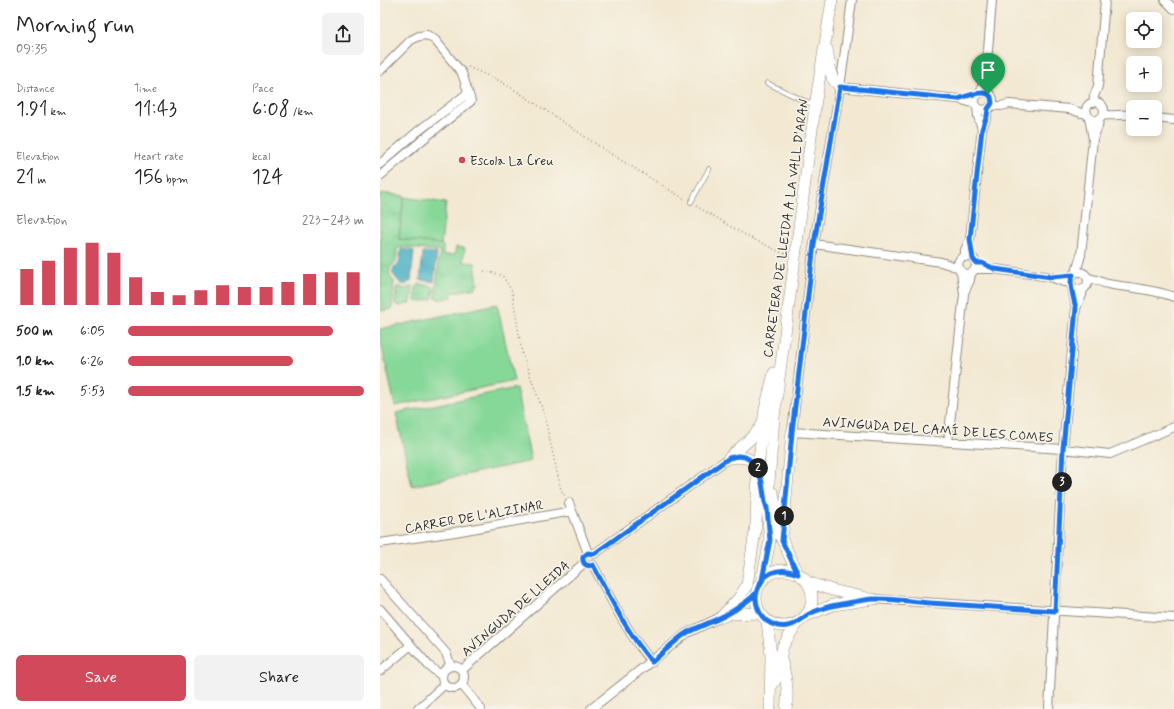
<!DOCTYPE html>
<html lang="en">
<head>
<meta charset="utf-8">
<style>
  :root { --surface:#fff; --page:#f2f2f2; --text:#222; --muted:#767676; --accent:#d1495b }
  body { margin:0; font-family:Mynerve,sans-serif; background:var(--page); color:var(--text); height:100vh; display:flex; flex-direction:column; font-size:15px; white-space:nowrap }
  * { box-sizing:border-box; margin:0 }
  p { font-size:13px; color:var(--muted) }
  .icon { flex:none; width:22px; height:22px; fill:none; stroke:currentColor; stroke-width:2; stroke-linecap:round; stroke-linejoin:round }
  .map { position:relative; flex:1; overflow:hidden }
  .side { display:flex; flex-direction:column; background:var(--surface); width:380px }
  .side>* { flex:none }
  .controls { position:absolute; left:746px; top:12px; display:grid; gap:8px }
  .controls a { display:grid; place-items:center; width:36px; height:36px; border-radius:6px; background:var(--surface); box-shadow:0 2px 10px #0003; font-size:20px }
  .pin { position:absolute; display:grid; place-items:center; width:34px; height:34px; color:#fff; margin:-41px -17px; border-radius:50% 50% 50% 0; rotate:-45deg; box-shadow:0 0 4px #0007 }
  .pin .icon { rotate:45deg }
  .km { position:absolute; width:20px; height:20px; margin:-10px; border-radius:50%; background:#222; color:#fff; font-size:11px; line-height:20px; text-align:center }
  .round { display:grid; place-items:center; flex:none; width:42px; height:42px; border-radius:6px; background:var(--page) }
  .overview { display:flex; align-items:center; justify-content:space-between; height:68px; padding:0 16px }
  h1 { font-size:22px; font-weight:600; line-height:30px }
  .stats { display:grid; grid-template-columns:repeat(3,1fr); gap:6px; height:68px; padding:4px 16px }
  .stats div { display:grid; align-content:center }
  .stats b { font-size:20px; font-weight:600 }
  .stats small { font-size:11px; font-weight:400 }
  .stats p { font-size:11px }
  .chart { height:112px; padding:8px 16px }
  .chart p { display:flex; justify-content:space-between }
  .chart svg { width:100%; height:72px; margin-top:4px; stroke:var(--accent); stroke-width:6 }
  .cta { display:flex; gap:8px; margin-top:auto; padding:8px 16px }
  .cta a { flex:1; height:46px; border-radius:6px; background:var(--accent); color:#fff; font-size:16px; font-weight:600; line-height:46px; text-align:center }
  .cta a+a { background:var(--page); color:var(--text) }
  ul { padding:0 16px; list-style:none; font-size:13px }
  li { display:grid; grid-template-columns:64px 48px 1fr; align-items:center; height:30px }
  li i { height:10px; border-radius:5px; background:var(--accent) }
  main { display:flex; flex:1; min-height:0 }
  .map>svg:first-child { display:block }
  .grass { fill:url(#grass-tufts); stroke:#588262 }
  .pitch { fill:#86d899; stroke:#588262 }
  .water { fill:#45afc4; stroke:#386d78 }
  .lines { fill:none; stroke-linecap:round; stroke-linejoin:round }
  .lane-casing { stroke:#8f8a7f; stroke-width:5.5 }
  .street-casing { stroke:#8f8a7f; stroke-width:10 }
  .secondary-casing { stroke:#8f8a7f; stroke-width:12 }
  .path { stroke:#8f8a7f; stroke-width:1.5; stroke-dasharray:1 3; stroke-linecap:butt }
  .lane { stroke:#fff; stroke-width:4 }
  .street { stroke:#fff; stroke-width:8 }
  .secondary { stroke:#fff; stroke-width:11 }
  .route-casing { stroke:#fff; stroke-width:8 }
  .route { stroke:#1a73e8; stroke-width:5 }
  .poi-dot { fill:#d1495b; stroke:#f7f3e8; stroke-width:1.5 }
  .labels { text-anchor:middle; stroke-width:3.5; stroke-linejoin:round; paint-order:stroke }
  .poi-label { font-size:13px; fill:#2b2b2b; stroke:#f7f3e8; text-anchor:start }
  .street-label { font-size:13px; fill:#2b2b2b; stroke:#f7f3e8 }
</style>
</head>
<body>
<main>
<section class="side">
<div class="overview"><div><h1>Morning run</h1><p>09:35</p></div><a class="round"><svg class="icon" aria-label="share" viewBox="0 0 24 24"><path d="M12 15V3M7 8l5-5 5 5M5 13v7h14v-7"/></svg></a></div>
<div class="stats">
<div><p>Distance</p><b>1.91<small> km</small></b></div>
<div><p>Time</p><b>11:43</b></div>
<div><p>Pace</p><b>6:08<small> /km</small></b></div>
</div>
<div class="stats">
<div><p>Elevation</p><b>21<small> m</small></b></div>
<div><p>Heart rate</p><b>156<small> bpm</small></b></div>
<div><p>kcal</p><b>124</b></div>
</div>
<div class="chart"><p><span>Elevation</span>223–243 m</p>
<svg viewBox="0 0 160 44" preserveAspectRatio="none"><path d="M5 44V22M15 44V17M25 44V9M35 44V6M45 44V12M55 44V27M65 44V36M75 44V38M85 44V35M95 44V32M105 44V33M115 44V33M125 44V30M135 44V25M145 44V24M155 44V24"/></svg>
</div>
<ul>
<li><b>500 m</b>6:05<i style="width:87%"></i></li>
<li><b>1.0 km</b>6:26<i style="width:70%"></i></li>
<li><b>1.5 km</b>5:53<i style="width:100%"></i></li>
</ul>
<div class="cta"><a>Save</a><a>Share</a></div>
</section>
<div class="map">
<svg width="794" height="709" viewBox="0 0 794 709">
  <defs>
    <pattern id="grass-tufts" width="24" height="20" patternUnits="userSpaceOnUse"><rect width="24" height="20" fill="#86d899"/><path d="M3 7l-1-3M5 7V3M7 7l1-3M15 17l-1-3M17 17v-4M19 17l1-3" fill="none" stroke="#74ba84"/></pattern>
  </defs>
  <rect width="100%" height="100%" fill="#f7f3e8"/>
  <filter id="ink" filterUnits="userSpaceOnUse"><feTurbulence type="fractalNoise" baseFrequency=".025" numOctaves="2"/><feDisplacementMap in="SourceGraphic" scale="8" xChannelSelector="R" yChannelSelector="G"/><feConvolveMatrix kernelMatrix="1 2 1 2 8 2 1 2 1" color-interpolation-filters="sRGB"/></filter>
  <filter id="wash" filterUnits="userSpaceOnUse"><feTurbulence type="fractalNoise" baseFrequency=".012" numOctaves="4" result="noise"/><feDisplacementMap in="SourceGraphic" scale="16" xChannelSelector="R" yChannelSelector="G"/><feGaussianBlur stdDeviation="0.9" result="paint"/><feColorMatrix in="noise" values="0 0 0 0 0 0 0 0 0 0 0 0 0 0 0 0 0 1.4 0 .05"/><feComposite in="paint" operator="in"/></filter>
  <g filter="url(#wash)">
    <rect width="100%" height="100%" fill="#f3e9d3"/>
    <path class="grass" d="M0,193L24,196L19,239L61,244L63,246V255H74L76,247L85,248L83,262L95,263L98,285H95V288L71,293L72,297L59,300L58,298H55L60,251L20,247L17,249L16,262C8,267 7,275 14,281L12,309L1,311Z
      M39,284L52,286L54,289L52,299L39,302L35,301L36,287H38Z
      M18,286L25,289L33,286L31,303L20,306L15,304L16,288H18Z"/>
    <path class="pitch" d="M24,197L66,203L61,244L19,239Z
      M117,304L134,381L15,406L0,338V329Z
      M136,388L151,461L32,486L16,413Z"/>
    <path class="water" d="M21,249L34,251L31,281L25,285L20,283L12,273L14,267L19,264Z
      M43,252L57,253L54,282L40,280Z"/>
  </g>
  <g filter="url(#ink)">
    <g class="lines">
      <defs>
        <path id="lane" d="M387,83L433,105
          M311,202L329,169"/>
        <path id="street" d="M472,0L460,87L434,244L412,432L683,449L730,454L794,427
          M785,0L794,9
          M0,71L31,40L39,36L47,35L55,40L82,73L91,101L41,141L0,176
          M460,87L578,99L589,102L595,103
          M595 101a9 9 0 1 1 18 0a9 9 0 1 1-18 0Z
          M601,93L602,86L606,75L612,0
          M706 111a9 9 0 1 1 18 0a9 9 0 1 1-18 0Z
          M713,103L714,96L718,86L725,0
          M611,105L621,106L629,104L690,109L701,113H707
          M597,107L598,116L602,129
          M723,115C733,116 743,114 753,115
          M709,117L713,139
          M775,118L794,120
          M0,164L37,132L88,93
          M434,244L561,262L573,266L579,267
          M578 265a9 9 0 1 1 18 0a9 9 0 1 1-18 0Z
          M585,257V250L590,239L602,129L607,116V109
          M595,269H615L671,277L684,282H690
          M696,272L701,255L713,139L718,126L719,119
          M690 281a9 9 0 1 1 18 0a9 9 0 1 1-18 0Z
          M707,278C715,278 721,283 728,284C750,288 773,289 794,297
          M584,293L590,280L591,273
          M696,308L702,295L703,288
          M568,442L584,294L581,271
          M189,503L208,553
          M0,543L75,532L192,511
          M214,554L349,458
          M213,565C231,599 247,633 272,662
          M0,579L66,653L71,666
          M493,599L794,618
          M0,609L49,666L62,676
          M62 677a11 11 0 1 1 22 0a11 11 0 1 1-22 0Z
          M82,670L204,563
          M0,671L31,645
          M82,685L101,709
          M38,709L64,685
          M211,709L307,633L341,617
          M669,709L683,449L696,308L692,286"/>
        <path id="secondary" d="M447,49L452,78L460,87
          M349,458C362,456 374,457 379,471
          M349,458C360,447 373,439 382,425
          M393,493L400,535L418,574
          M403,532L412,432
          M376 598a28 28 0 1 1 56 0a28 28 0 1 1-56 0Z
          M382,580L390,540L387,508L394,417L435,106L452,0
          M427,582L452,590L487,598
          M426,616L453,605L493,599
          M341,617L359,598L367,585L376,524L378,468L383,424L385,409L394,373
          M341,617L350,614L380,613
          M387,621L391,655L390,709
          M401,659C406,676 409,691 406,709
          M395,681L403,646L417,623"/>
      </defs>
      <use href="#lane" class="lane-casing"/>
      <use href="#street" class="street-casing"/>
      <use href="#secondary" class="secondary-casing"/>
      <path class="path" d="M88,67L118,80L138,92L228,152L306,200
        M316,206L367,236L400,252L406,254
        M104,271L122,275L132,291L142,353L164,414L181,490L185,496"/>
      <use href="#lane" class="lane"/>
      <use href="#street" class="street"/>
      <use href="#secondary" class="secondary"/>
    </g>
  </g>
  <g class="lines" filter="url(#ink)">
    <defs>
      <path id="route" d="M608,94C601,91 586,96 578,99L460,87L434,244L412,432L407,487L402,541L418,574C409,570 400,569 391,573C379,579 381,587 375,594C372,598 367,601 363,604C347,617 327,623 308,632C296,639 283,653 272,662C247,633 231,599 213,565C207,567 202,564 203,557L208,553L214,554L349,458L358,456L365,457L370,460L378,468L382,483L385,502L387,508L390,540L382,580C370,597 377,621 398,626C410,628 417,623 426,616C431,612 449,606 457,605C469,603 481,600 493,599C511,598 532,602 550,603C592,606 633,608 675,611L683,449L696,308C694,300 688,281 693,275L671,277L615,269L602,263H596L593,259L590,239L602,129L607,116L608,109L612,103L611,97L608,94"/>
    </defs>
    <use href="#route" class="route-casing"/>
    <use href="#route" class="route"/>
  </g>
  <circle class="poi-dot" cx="82" cy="160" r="4"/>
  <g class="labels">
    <g class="poi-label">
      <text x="90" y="165">Escola La Creu</text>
    </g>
    <g class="street-label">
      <text transform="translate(405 228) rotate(-82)" y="5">CARRETERA DE LLEIDA A LA VALL D'ARAN</text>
      <text transform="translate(558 429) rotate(4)" y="5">AVINGUDA DEL CAMÍ DE LES COMES</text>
      <text transform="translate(94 516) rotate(-10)" y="5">CARRER DE L'ALZINAR</text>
      <text transform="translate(135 608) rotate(-41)" y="5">AVINGUDA DE LLEIDA</text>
    </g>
  </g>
</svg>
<div class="controls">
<a><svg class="icon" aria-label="locate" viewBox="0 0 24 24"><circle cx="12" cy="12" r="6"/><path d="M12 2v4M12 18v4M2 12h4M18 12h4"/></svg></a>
<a>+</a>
<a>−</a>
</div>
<div class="pin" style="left:608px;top:94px;background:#1e9e55"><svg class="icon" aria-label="arrive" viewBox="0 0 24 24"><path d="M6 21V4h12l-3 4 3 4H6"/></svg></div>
<b class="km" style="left:404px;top:516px">1</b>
<b class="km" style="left:378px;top:468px">2</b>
<b class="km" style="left:682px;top:482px">3</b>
</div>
</main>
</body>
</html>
